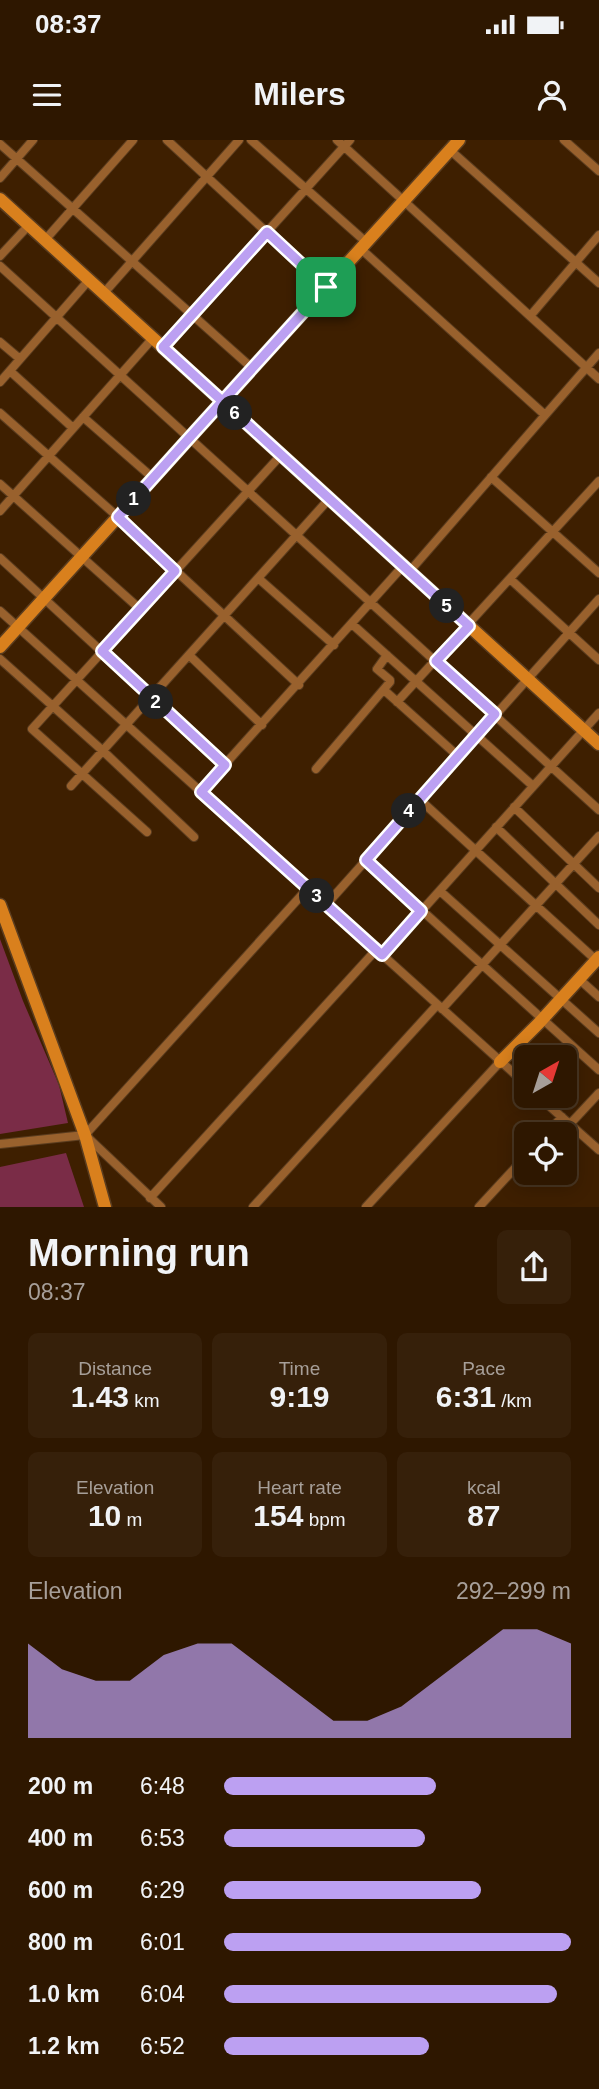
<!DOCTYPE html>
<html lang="en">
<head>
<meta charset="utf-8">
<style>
  :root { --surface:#2e1700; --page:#36200a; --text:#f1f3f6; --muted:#a79f99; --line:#493622; --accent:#bca0f2 }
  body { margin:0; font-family:Helvetica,sans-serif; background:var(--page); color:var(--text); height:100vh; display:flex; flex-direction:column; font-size:26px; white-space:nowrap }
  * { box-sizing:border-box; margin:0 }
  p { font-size:23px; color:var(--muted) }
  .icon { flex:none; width:38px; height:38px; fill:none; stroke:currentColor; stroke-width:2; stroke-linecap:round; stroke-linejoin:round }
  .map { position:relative; height:1067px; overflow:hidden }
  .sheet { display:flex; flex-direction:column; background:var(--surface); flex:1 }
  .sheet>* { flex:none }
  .needle { width:46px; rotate:39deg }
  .fabs { position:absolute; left:514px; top:905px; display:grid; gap:14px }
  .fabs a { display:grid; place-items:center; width:63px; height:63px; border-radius:10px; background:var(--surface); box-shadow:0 4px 18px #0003,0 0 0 2px var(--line); font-size:35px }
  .pin { position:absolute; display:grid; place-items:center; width:60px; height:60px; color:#fff; margin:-30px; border-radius:14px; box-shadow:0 4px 10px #0006 }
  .km { position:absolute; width:35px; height:35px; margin:-18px; border-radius:50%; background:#222; color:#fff; font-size:19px; line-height:35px; text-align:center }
  .round { display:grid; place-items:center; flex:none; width:74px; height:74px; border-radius:10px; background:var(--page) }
  .head { display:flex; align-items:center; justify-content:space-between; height:119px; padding:0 28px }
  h1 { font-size:38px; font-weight:700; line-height:52px }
  .metrics { display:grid; grid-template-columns:repeat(3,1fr); gap:10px; height:119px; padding:7px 28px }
  .metrics div { display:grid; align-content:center; border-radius:10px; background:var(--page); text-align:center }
  .metrics b { font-size:30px; font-weight:700 }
  .metrics small { font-size:19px; font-weight:400 }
  .metrics p { font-size:19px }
  .chart { height:196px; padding:14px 28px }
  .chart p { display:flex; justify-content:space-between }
  .chart svg { width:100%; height:126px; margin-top:7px; fill:var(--accent); opacity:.7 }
  ul { padding:0 28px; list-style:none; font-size:23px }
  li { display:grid; grid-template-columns:112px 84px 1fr; align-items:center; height:52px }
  li i { height:18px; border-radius:9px; background:var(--accent) }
  .status { display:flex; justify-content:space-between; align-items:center; height:49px; padding:0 35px; background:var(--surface); direction:ltr }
  .status svg { height:19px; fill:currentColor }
  header { display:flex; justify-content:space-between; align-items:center; height:91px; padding:0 28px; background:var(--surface); font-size:32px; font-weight:700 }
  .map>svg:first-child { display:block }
  .green { fill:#7a2c47 }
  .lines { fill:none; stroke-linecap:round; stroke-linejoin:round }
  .street-casing { stroke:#5b3d1f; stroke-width:10 }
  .secondary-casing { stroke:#5b3d1f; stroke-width:15 }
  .street { stroke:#99612d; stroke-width:8 }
  .secondary { stroke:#d9801d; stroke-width:12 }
  .route-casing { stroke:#fff; stroke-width:14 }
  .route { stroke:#bca0f2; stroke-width:9 }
</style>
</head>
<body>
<div class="status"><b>08:37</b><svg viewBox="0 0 49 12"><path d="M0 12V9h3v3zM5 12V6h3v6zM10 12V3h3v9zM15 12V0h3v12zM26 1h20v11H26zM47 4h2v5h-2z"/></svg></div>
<header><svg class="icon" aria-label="menu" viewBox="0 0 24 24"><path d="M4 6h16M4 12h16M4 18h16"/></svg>Milers<svg class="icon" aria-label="person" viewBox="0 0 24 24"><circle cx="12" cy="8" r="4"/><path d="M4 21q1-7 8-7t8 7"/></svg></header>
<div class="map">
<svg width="599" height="1067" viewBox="0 0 599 1067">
  <rect width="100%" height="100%" fill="#3e1f00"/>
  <path class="green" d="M0,799L23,861L59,945L68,983L0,994Z
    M66,1013L84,1067H0V1027Z"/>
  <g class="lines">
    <defs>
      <path id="street" d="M167,0L326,147
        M251,0L366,102
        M337,0L599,239
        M564,0L599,31
        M0,4L252,228
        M450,10L599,143
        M0,38L33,0
        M45,100L133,0
        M361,109L545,275
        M0,116L29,85
        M0,126L599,670
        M104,153L239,0
        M531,175L599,95
        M0,202L20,219
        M163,207L350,0
        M10,231L73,288
        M0,242L89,140
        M0,273L118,377L299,545
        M83,277L153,338
        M491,337L599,433
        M0,344L140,469
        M0,371L153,198
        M0,418L225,625
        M409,432L599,213
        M258,438L334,505
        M510,439L599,520
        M0,471L527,945
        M352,484L533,646
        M189,515L262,585
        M0,519L103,611L194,697
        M384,550L458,616
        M397,562L599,341
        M316,629L390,542V540L377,529L387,515
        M71,646L329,359
        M201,651L403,426
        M419,659L596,820
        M514,667L599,748
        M496,687L599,785
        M147,692L32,589L281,315
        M366,720L599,930
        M440,751L599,893
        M326,765L599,459
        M382,815L599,573
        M579,839L599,857
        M442,869L599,696
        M538,956L599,1010
        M570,984L599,953
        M546,994L562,977
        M85,995L308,748
        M0,1004L85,995L161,1067
        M150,1058L376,810
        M253,1067L437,865
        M366,1067L500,922
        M479,1067L527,1015"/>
      <path id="secondary" d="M0,59L599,604
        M0,507L459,0
        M0,765L85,995L105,1067
        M500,922L539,883L599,817"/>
    </defs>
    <use href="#street" class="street-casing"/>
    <use href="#secondary" class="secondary-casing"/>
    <use href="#street" class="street"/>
    <use href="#secondary" class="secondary"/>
  </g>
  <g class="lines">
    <defs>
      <path id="route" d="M326,147C257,223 187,300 118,377L175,431L102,511L225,625L201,652L382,815L421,771L366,720L495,574L436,521L469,486C367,393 265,300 163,207L267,92L326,147"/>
    </defs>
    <use href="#route" class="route-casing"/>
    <use href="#route" class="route"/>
  </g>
</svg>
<div class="fabs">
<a><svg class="needle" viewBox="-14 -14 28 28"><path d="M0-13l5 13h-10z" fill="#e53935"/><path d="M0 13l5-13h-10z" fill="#a79f99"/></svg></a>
<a><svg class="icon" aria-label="locate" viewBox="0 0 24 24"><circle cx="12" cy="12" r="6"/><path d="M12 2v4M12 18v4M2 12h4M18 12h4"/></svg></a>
</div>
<div class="pin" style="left:326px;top:147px;background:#1e9e55"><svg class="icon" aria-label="arrive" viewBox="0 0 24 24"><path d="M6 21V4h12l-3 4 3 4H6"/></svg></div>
<b class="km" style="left:134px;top:359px">1</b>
<b class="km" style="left:156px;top:562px">2</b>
<b class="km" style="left:317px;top:756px">3</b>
<b class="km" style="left:409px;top:671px">4</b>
<b class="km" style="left:447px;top:466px">5</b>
<b class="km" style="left:235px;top:273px">6</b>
</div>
<section class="sheet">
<div class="head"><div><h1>Morning run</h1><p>08:37</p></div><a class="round"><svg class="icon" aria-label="share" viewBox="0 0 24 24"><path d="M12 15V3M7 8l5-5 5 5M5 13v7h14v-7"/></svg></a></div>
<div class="metrics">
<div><p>Distance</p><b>1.43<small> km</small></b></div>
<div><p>Time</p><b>9:19</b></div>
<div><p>Pace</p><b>6:31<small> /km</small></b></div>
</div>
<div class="metrics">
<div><p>Elevation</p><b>10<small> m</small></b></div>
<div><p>Heart rate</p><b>154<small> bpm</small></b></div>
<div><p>kcal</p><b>87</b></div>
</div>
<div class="chart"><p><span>Elevation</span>292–299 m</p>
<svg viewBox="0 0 160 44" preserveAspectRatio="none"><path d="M0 44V11L10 20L20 24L30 24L40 15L50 11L60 11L70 20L80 29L90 38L100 38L110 33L120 24L130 15L140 6L150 6L160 11V44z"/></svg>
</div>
<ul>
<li><b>200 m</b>6:48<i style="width:61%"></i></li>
<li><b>400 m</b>6:53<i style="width:58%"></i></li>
<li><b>600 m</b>6:29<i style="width:74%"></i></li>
<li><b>800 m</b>6:01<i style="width:100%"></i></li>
<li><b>1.0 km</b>6:04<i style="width:96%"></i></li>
<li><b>1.2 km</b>6:52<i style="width:59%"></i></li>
</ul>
</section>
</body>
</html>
